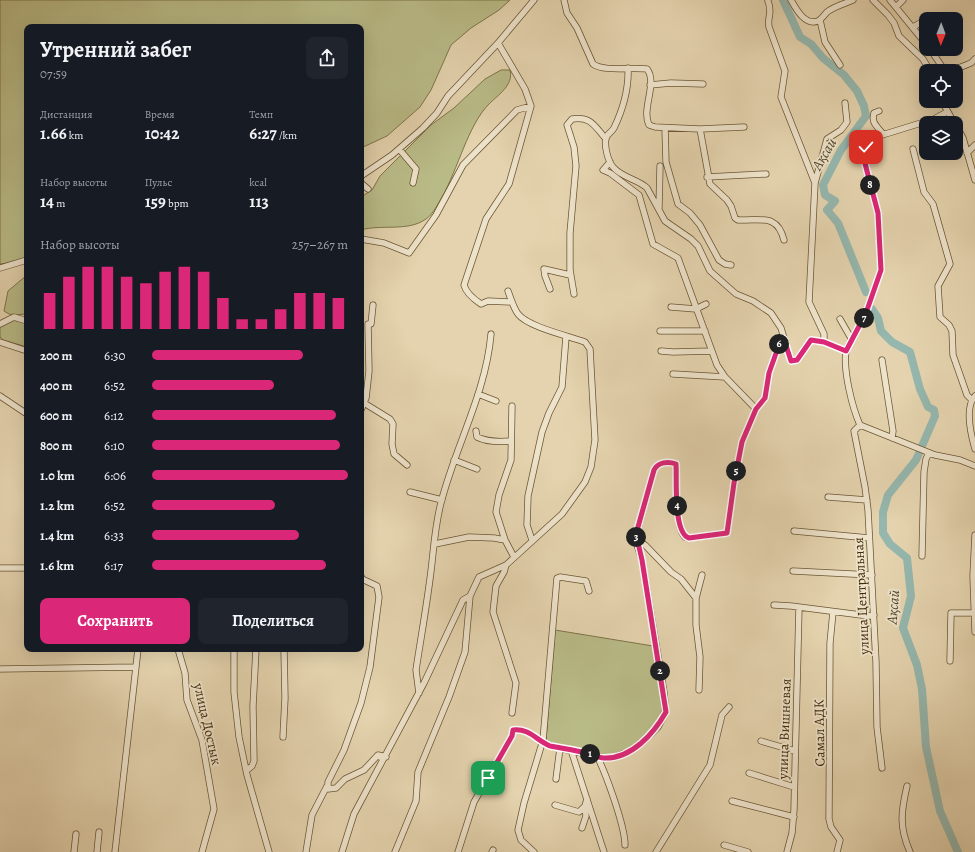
<!DOCTYPE html>
<html lang="ru">
<head>
<meta charset="utf-8">
<style>
  :root { --surface:#171b24; --page:#20242c; --text:#f1f3f6; --muted:#9ea1a6; --accent:#db2777 }
  body { margin:0; font-family:Alegreya,serif; background:var(--page); color:var(--text); height:100vh; display:flex; flex-direction:column; font-size:15px; white-space:nowrap }
  * { box-sizing:border-box; margin:0 }
  p { font-size:13px; color:var(--muted) }
  .icon { flex:none; width:22px; height:22px; fill:none; stroke:currentColor; stroke-width:2; stroke-linecap:round; stroke-linejoin:round }
  .map { position:relative; flex:1; overflow:hidden }
  .side { position:absolute; left:24px; top:24px; width:340px; height:628px; display:flex; flex-direction:column; background:var(--surface); border-radius:8px; box-shadow:0 4px 16px #0002 }
  .side>* { flex:none }
  .needle { width:26px; rotate:181deg }
  .tools { position:absolute; left:919px; top:12px; display:grid; gap:8px }
  .tools a { display:grid; place-items:center; width:44px; height:44px; border-radius:8px; background:var(--surface); box-shadow:0 4px 16px #0002; font-size:20px }
  .pin { position:absolute; display:grid; place-items:center; width:34px; height:34px; color:#fff; margin:-17px; border-radius:8px; box-shadow:0 2px 6px #0006 }
  .km { position:absolute; width:20px; height:20px; margin:-10px; border-radius:50%; background:#222; color:#fff; font-size:11px; line-height:20px; text-align:center }
  .round { display:grid; place-items:center; flex:none; width:42px; height:42px; border-radius:8px; background:var(--page) }
  .summary { display:flex; align-items:center; justify-content:space-between; height:68px; padding:0 16px }
  h1 { font-size:22px; font-weight:700; line-height:30px }
  .stats { display:grid; grid-template-columns:repeat(3,1fr); gap:6px; height:68px; padding:4px 16px }
  .stats div { display:grid; align-content:center }
  .stats b { font-size:17px; font-weight:700 }
  .stats small { font-size:11px; font-weight:400 }
  .stats p { font-size:11px }
  .chart { height:112px; padding:8px 16px }
  .chart p { display:flex; justify-content:space-between }
  .chart svg { width:100%; height:72px; margin-top:4px; stroke:var(--accent); stroke-width:6 }
  .button { display:flex; gap:8px; margin-top:auto; padding:8px 16px }
  .button a { flex:1; height:46px; border-radius:8px; background:var(--accent); color:#fff; font-size:16px; font-weight:700; line-height:46px; text-align:center }
  .button a+a { background:var(--page); color:var(--text) }
  ul { padding:0 16px; list-style:none; font-size:13px }
  li { display:grid; grid-template-columns:64px 48px 1fr; align-items:center; height:30px }
  li i { height:10px; border-radius:5px; background:var(--accent) }
  .map>svg:first-child { display:block }
  .green { fill:#b9bb87; stroke:#7e7449 }
  .lines { fill:none; stroke-linecap:round; stroke-linejoin:round }
  .river { stroke:#95b7ae; stroke-width:8 }
  .minor-casing { stroke:#6b5634; stroke-width:7 }
  .minor { stroke:#ede2ca; stroke-width:5.5 }
  .route-casing { stroke:#fff; stroke-width:8 }
  .route { stroke:#db2777; stroke-width:5 }
  .labels { text-anchor:middle; stroke-width:3.5; stroke-linejoin:round; paint-order:stroke }
  .street-label { font-size:14px; fill:#432c0b; stroke:#ede2ca }
  .water-label { font-size:15px; font-style:italic; fill:#53482c; stroke:#ede2ca }
</style>
</head>
<body>
<div class="map">
<svg width="975" height="852" viewBox="0 0 975 852">
  <rect width="100%" height="100%" fill="#e4d3ae"/>
  <filter id="stains"><feTurbulence type="fractalNoise" baseFrequency=".005" numOctaves="4"/><feColorMatrix values="0 0 0 0 .2 0 0 0 0 .09 0 0 0 0 .02 0 0 0 .5 -.17"/></filter>
  <radialGradient id="worn" r=".72"><stop offset=".6" stop-color="#630" stop-opacity="0"/><stop offset="1" stop-color="#630" stop-opacity=".3"/></radialGradient>
  <path class="green" d="M0,0H510L499,10L471,28L451,45L431,90L420,107L387,136L361,148V27H27V258L13,263L0,264Z
    M501,70H510C514,85 498,95 489,104C468,125 458,169 442,197C438,204 433,214 426,219C408,232 381,224 361,230V197L372,190L380,176L431,125L454,108L485,79Z
    M27,275V314L11,315L4,311L8,291Z
    M12,320L27,323V347L3,340L0,337V323Z
    M555,630L653,646L662,710L658,721L651,731L629,750L606,756L550,743L546,740Z"/>
  <g class="lines">
    <path class="river" d="M783,0L800,37L811,44L823,58L844,75L857,91L864,106L866,116L841,150L823,185L825,195L835,201L827,210L838,223L866,292
      M872,309L878,318L881,331L892,342L910,352L920,389L928,407L934,410L935,416L916,460L888,495L883,512V533L890,544L907,558L911,596L903,628L917,665L922,689L926,747L940,811L958,852"/>
    <defs>
      <path id="minor" d="M564,0L567,13L577,28L593,64C603,72 633,67 647,69C658,83 641,109 649,125L655,127L700,129L744,127
        M791,0C796,9 805,26 818,21C822,19 824,15 827,12C835,6 844,4 853,0
        M873,0L888,15L894,23L899,36L923,59L930,71
        M890,0L926,44
        M768,1C773,14 767,16 769,27L785,71L781,97L815,183L809,302L824,334V342
        M896,7L903,0
        M820,20L825,42L840,65
        M913,27L922,22
        M930,49L945,71
        M628,68C629,89 623,109 614,128C612,132 607,134 606,138C604,146 608,161 613,167C622,178 638,179 647,188L665,221L691,239L698,246L710,271L736,294L753,301L771,313L781,328L791,361L797,360L811,340L824,342L846,351
        M951,71L971,63L975,59
        M650,85L671,83L703,84
        M942,101L954,123
        M879,111L874,113C871,123 877,126 883,134
        M956,125L963,138L975,180
        M665,128L666,162L678,204L690,213L700,225L719,260L725,264L731,265
        M700,129L710,184L727,200L731,206L735,218L738,220C761,221 777,213 784,240
        M399,149L416,169L413,183
        M913,149L924,192L933,204L950,264L938,286L940,317L949,325L952,331L953,355L967,395L972,400
        M967,153L975,145
        M610,162L603,170L610,173L639,195L653,244L678,258L717,365L725,377L756,409
        M361,176L392,155L423,128L437,113L448,96L498,43
        M707,177L766,174
        M361,183L368,189
        M815,183L827,139L841,130L847,122L845,103
        M659,208L660,166
        M361,239L384,243L409,253L436,215L463,165L517,110L531,106
        M0,268L27,260
        M550,289L545,276L544,269L570,275
        M508,291C511,299 513,307 518,314C528,327 569,336 585,342L590,349L595,440L591,467L585,482L562,514L506,565L504,572L496,586L493,612L516,683L512,713
        M574,294L570,270V233L576,166L574,147L567,125L572,119C592,116 595,127 606,139
        M512,302L488,301L481,304C475,300 466,293 464,285L486,219L509,184L531,106L525,89L498,43L534,0
        M671,307L696,309L706,304
        M840,319L852,340
        M0,324L14,317L27,321
        M660,331H705
        M0,342L27,351
        M661,351L673,352L711,351
        M882,360L893,431L892,438
        M673,374L725,377
        M478,394L496,401
        M0,396L27,414
        M975,396C964,408 971,435 975,449
        M364,403L390,419L393,424L392,444L394,454L407,465
        M361,410L366,398L369,371L368,324H371L373,305
        M860,425C852,407 843,370 846,351L866,313L881,270L878,213L862,152L879,136L934,119L947,112
        M860,425L854,431L865,487L868,510L876,662L877,727L882,768
        M860,425L935,455L960,460L975,466
        M476,431L477,437C487,442 500,442 511,441
        M454,460L477,469
        M410,492L442,500
        M828,497L867,500
        M794,531L869,538
        M975,535L973,576L975,632
        M635,539L645,545L671,572L681,579L696,598V625L700,657L699,690
        M505,540L496,512L499,495L511,460L512,406
        M532,540L527,525L528,496L542,432L549,413L562,387L566,337
        M435,544L469,537L494,538L505,540L514,557
        M922,556L924,472L926,459L929,453
        M0,568H27
        M793,571L872,575
        M361,576L362,579L377,586L379,597L370,667L361,703L344,750L328,782V789L336,788L345,779L364,770L378,755L386,757
        M696,598L702,575
        M774,605L791,606L869,616L874,615
        M833,612L830,643L829,819L831,827L840,840L837,852
        M178,649L185,673L187,700L202,740L214,809L202,852
        M234,649V692L239,737L247,775L269,852
        M950,661L951,613H974
        M0,669L136,667
        M419,693L416,670C421,637 427,604 431,571C434,547 435,523 442,499C457,443 486,392 491,334
        M283,737L285,698L284,649
        M761,741L795,751
        M571,750L604,852
        M597,756C606,774 625,826 625,845
        M247,770L252,766L254,761L253,706L256,649
        M749,773L794,787
        M556,779L560,748
        M907,786C901,812 899,827 910,852
        M732,801L794,817
        M555,805L579,812L585,806L587,799
        M582,828L586,816L585,806
        M724,845L748,852
        M74,852L76,834
        M97,852L99,832
        M115,852L138,649
        M306,852L312,815L327,786
        M342,852L354,814L424,683L463,600L470,596
        M395,852L416,801L418,772L449,697L465,652L470,596L479,577L506,565
        M458,852L474,802L512,736L513,730C529,728 536,740 550,746L604,758L615,757L630,751L645,740L658,727L666,712L664,692L642,560L635,539L654,470C658,462 668,461 676,464C677,480 674,526 685,537L689,538L727,533L734,483L742,442L756,409L765,398L769,373L780,342L784,339
        M492,852L493,850
        M534,852L521,840L518,830L524,803L543,740L557,578L560,577L586,581L589,591
        M656,852L710,765L722,715L729,707
        M787,852L792,833L794,810L799,607"/>
    </defs>
    <use href="#minor" class="minor-casing"/>
    <use href="#minor" class="minor"/>
  </g>
  <g class="lines">
    <defs>
      <path id="route" d="M488,778L512,736L513,730C529,728 536,740 550,746C562,748 574,750 586,753C592,755 599,758 604,758C632,759 654,733 666,712L642,560L636,534L654,470C658,462 668,461 676,464C677,480 673,533 689,538L727,533L734,483L742,442L756,409L765,398L769,373L780,342L784,339L791,361L797,360L811,340L824,342L846,351L866,313L881,270L878,213L862,152L866,147"/>
    </defs>
    <use href="#route" class="route-casing"/>
    <use href="#route" class="route"/>
  </g>
  <g class="labels">
    <g class="street-label">
      <text transform="translate(861 596) rotate(-93)" y="5">улица Центральная</text>
      <text transform="translate(208 724) rotate(77)" y="5">улица Достык</text>
      <text transform="translate(784 729) rotate(-88)" y="5">улица Вишневая</text>
      <text transform="translate(819 733) rotate(-91)" y="5">Самал АДК</text>
    </g>
    <g class="water-label">
      <text transform="translate(824 154) rotate(-60)" y="5">Ақсай</text>
      <text transform="translate(893 607) rotate(-85)" y="5">Ақсай</text>
    </g>
  </g>
  <rect width="100%" height="100%" filter="url(#stains)"/>
  <rect width="100%" height="100%" fill="url(#worn)"/>
</svg>
<div class="tools">
<a><svg class="needle" viewBox="-14 -14 28 28"><path d="M0-13l5 13h-10z" fill="#e53935"/><path d="M0 13l5-13h-10z" fill="#9ea1a6"/></svg></a>
<a><svg class="icon" aria-label="locate" viewBox="0 0 24 24"><circle cx="12" cy="12" r="6"/><path d="M12 2v4M12 18v4M2 12h4M18 12h4"/></svg></a>
<a><svg class="icon" aria-label="layers" viewBox="0 0 24 24"><path d="M12 4l9 5-9 5-9-5zM3 14l9 5 9-5"/></svg></a>
</div>
<div class="pin" style="left:488px;top:778px;background:#1e9e55"><svg class="icon" aria-label="arrive" viewBox="0 0 24 24"><path d="M6 21V4h12l-3 4 3 4H6"/></svg></div>
<div class="pin" style="left:866px;top:147px;background:#d93025"><svg class="icon" aria-label="check" viewBox="0 0 24 24"><path d="M5 12l5 5 9-10"/></svg></div>
<b class="km" style="left:590px;top:754px">1</b>
<b class="km" style="left:660px;top:671px">2</b>
<b class="km" style="left:636px;top:537px">3</b>
<b class="km" style="left:677px;top:506px">4</b>
<b class="km" style="left:736px;top:471px">5</b>
<b class="km" style="left:779px;top:344px">6</b>
<b class="km" style="left:864px;top:318px">7</b>
<b class="km" style="left:870px;top:185px">8</b>
<section class="side">
<div class="summary"><div><h1>Утренний забег</h1><p>07:59</p></div><a class="round"><svg class="icon" aria-label="share" viewBox="0 0 24 24"><path d="M12 15V3M7 8l5-5 5 5M5 13v7h14v-7"/></svg></a></div>
<div class="stats">
<div><p>Дистанция</p><b>1.66<small> km</small></b></div>
<div><p>Время</p><b>10:42</b></div>
<div><p>Темп</p><b>6:27<small> /km</small></b></div>
</div>
<div class="stats">
<div><p>Набор высоты</p><b>14<small> m</small></b></div>
<div><p>Пульс</p><b>159<small> bpm</small></b></div>
<div><p>kcal</p><b>113</b></div>
</div>
<div class="chart"><p><span>Набор высоты</span>257–267 m</p>
<svg viewBox="0 0 160 44" preserveAspectRatio="none"><path d="M5 44V22M15 44V12M25 44V6M35 44V6M45 44V12M55 44V16M65 44V9M75 44V6M85 44V9M95 44V25M105 44V38M115 44V38M125 44V32M135 44V22M145 44V22M155 44V25"/></svg>
</div>
<ul>
<li><b>200 m</b>6:30<i style="width:77%"></i></li>
<li><b>400 m</b>6:52<i style="width:62%"></i></li>
<li><b>600 m</b>6:12<i style="width:94%"></i></li>
<li><b>800 m</b>6:10<i style="width:96%"></i></li>
<li><b>1.0 km</b>6:06<i style="width:100%"></i></li>
<li><b>1.2 km</b>6:52<i style="width:63%"></i></li>
<li><b>1.4 km</b>6:33<i style="width:75%"></i></li>
<li><b>1.6 km</b>6:17<i style="width:89%"></i></li>
</ul>
<div class="button"><a>Сохранить</a><a>Поделиться</a></div>
</section>
</div>
</body>
</html>
